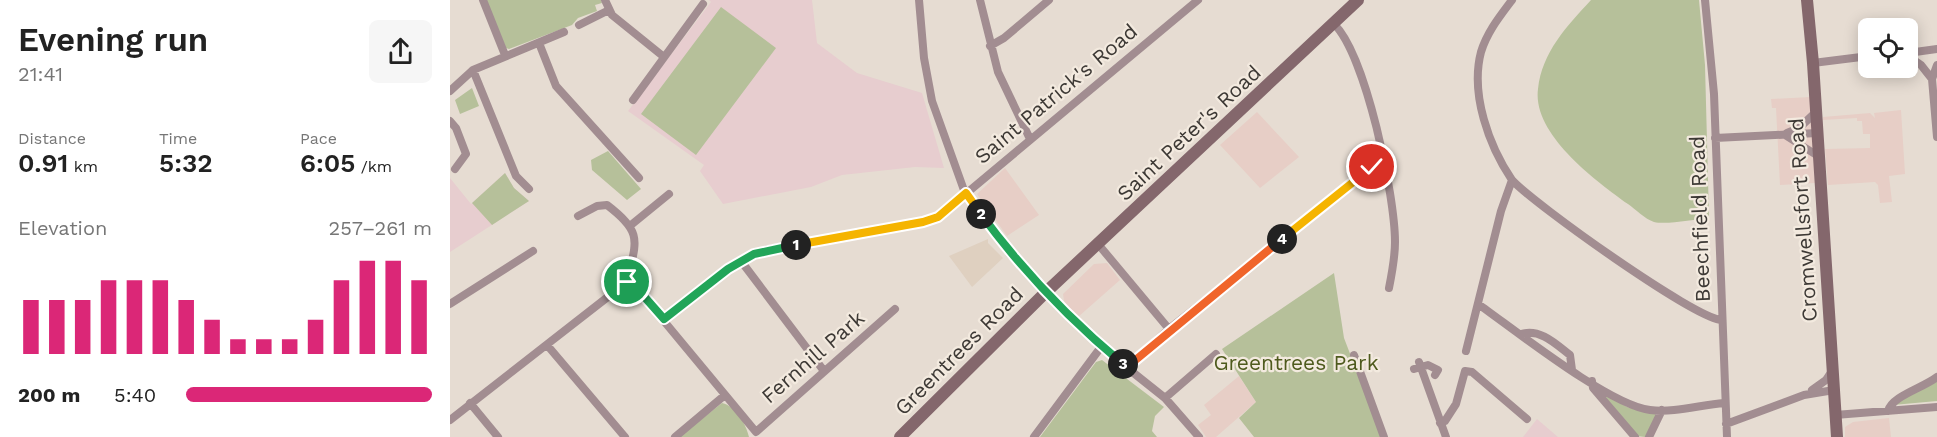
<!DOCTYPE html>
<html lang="en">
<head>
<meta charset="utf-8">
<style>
  :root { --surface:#fff; --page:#f6f6f6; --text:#222; --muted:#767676; --accent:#db2777 }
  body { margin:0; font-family:"Work Sans",sans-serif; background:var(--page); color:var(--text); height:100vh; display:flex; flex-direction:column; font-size:22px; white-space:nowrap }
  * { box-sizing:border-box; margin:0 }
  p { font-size:20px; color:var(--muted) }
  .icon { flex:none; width:33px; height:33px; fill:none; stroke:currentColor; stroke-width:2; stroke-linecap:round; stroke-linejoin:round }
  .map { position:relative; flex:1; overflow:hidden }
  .drawer { display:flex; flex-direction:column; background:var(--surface); width:450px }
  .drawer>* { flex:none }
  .fabs { position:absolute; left:1408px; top:18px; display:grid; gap:12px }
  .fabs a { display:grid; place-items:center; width:60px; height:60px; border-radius:9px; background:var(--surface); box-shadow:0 3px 15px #0003; font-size:30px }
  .pin { position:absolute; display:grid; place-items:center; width:51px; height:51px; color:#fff; margin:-26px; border:3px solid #fff; border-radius:50%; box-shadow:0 2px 6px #0007 }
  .km { position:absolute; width:30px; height:30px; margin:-15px; border-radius:50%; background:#222; color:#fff; font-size:16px; line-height:30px; text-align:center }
  .round { display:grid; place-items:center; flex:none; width:63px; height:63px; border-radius:9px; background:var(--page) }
  .summary { display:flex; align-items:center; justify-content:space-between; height:102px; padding:0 18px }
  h1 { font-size:33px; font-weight:600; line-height:45px }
  .stats { display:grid; grid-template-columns:repeat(3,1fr); gap:9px; height:102px; padding:6px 18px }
  .stats div { display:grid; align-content:center }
  .stats b { font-size:26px; font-weight:600 }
  .stats small { font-size:16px; font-weight:400 }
  .stats p { font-size:16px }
  .chart { height:168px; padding:12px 18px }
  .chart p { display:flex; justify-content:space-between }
  .chart svg { width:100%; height:108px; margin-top:6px; stroke:var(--accent); stroke-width:6 }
  ul { padding:0 18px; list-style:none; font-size:20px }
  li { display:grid; grid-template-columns:96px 72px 1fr; align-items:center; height:45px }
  li i { height:15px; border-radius:8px; background:var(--accent) }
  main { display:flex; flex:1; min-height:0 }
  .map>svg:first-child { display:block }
  .commercial { fill:#e7cec6 }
  .built { fill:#dfd0c0 }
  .education { fill:#e7cdcf }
  .green { fill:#b6c09a }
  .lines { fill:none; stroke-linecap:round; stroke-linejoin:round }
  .street { stroke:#a28d91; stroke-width:8 }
  .secondary { stroke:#84676c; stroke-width:12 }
  .split-1-casing { stroke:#fff; stroke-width:12 }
  .split-2-casing { stroke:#fff; stroke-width:12 }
  .split-3-casing { stroke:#fff; stroke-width:12 }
  .split-4-casing { stroke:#fff; stroke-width:12 }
  .split-5-casing { stroke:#fff; stroke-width:12 }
  .split-1 { stroke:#22a559; stroke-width:8 }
  .split-2 { stroke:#f5b400; stroke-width:8 }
  .split-3 { stroke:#22a559; stroke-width:8 }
  .split-4 { stroke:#f0652b; stroke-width:8 }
  .split-5 { stroke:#f5b400; stroke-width:8 }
  .labels { text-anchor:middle; stroke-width:4.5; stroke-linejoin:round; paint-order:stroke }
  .street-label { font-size:21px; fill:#3d3935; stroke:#f3eadf }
  .park-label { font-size:21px; fill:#4e5a1d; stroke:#f3eadf }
</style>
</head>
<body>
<main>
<section class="drawer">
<div class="summary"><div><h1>Evening run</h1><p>21:41</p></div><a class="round"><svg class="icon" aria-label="share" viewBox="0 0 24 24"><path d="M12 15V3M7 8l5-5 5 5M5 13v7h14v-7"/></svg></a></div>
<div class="stats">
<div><p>Distance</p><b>0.91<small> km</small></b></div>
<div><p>Time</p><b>5:32</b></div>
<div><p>Pace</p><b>6:05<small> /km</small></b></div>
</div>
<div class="chart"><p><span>Elevation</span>257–261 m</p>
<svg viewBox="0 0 160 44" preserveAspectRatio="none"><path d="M5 44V22M15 44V22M25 44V22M35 44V14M45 44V14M55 44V14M65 44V22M75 44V30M85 44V38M95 44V38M105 44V38M115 44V30M125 44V14M135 44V6M145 44V6M155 44V14"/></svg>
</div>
<ul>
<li><b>200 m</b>5:40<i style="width:100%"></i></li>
</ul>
</section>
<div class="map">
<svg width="1487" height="437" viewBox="0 0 1487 437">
  <rect width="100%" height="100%" fill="#e6dcd2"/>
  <path class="commercial" d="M1360,97L1365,183L1330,185L1326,108H1322L1321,99Z
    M1451,110L1455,174L1439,176L1442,202L1430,203L1428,185L1425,182L1378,185L1375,149L1420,148V134H1413L1412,121H1407V118L1373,120V117L1420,113L1425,118L1424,113Z
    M807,112L849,157L810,188L770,145Z
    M555,168L589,215L557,236L527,194Z
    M657,263L670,280L628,317L614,301L613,294L644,264Z
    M789,376L806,402L766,437H756L748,425L761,415L754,405Z
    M1439,418L1441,437H1395V427L1403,422Z"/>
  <path class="built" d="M538,239V243L553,258L522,287L499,256Z"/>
  <path class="education" d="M259,0H362L367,43L407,73L472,93L494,168L465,167L392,175L361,187L273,204L250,171L254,165L178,111L261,2Z
    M55,173L64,188L79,201L0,252V178L21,204Z
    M1087,419L1108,437H1073Z"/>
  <path class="green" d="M36,0H151L152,3L145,5L147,11L128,18L122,25L59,49L56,48Z
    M1141,0H1249L1255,65L1259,218C1245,219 1217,225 1204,222C1195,219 1185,209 1178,204C1146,181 1082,134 1088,89C1092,52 1117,26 1141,0Z
    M271,7L326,48L246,155L191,114Z
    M22,88L29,106L10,114L5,100Z
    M158,151L191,189L177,200L142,170L141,160Z
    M55,173L64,188L79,201L42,225L22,203Z
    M884,273L894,338L932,437H804L789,418L806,402L772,349Z
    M652,360L714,407L705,416L702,431L707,437H590L646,362Z
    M1487,381V401L1443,405C1450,395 1475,390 1487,381Z
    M1150,392L1177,407L1206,414L1197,435L1195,437L1187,436Z
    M272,403C286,406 296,424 299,437H229Z"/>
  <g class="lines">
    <path class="street" d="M33,0L55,55
      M155,0L162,15L214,57
      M469,0L474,58L482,101L515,193L559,253L604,302L651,347L715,398L749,437
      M530,0L548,72L580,139
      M1255,0L1264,94L1277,437
      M884,24C916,55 945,196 945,242C945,258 942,273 939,288
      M129,25L159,10
      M89,43L106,86L189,178
      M540,46L554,38L599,0
      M1458,53L1487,49
      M1458,56L1471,65L1482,79L1487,137
      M1363,63L1419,56
      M23,70L66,176L79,189
      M1482,79L1487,65
      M0,91L23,70L114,32
      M183,100L253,4
      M0,121L6,128L16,154L5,169
      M1337,133L1349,128L1365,113
      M1335,135L1368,156
      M1265,138L1367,133
      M1062,180C1084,204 1245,319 1272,320
      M128,216L147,206L157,205C194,233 186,241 177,282
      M181,225L219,194
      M648,244L719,329
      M291,261L374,371
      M177,282L184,285L306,432L445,309
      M0,304L83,251
      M1028,304C1065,330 1159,405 1200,410C1224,413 1250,405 1274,403
      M214,319L278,269L315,250L473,222L488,217L748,0
      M1071,334C1090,328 1106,344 1120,355L1122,370
      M97,345L175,437
      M1016,351L1051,211L1062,180C1039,146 1020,94 1031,52C1037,32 1050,16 1062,0
      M904,355L934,437
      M969,362L996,437
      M677,367L719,329L932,160
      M964,369L978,365L988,370L985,375
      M1142,381L1143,388L1185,437
      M1362,390L1376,380L1382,371
      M715,398L766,354
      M20,403L48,437
      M1438,411C1442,396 1473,388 1487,377
      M1385,415L1487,407
      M0,420L177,282
      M990,423L995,421L1006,404L1015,371L1022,372L1077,419
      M1276,424L1354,395L1384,390
      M225,437L275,395
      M584,437L651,347
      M1199,437L1212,410"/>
    <path class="secondary" d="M1357,0L1363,63L1387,437
      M450,437L595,293L908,0"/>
  </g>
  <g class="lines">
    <defs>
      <path id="split-1" d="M177,282L184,285L214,319L278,269L304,254L346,245"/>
      <path id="split-2" d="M346,245L473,222L488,217L516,193L531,214"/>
      <path id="split-3" d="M531,214C572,270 619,319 673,364"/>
      <path id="split-4" d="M673,364L677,367L832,239"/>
      <path id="split-5" d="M832,239L922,167"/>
    </defs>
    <use href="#split-1" class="split-1-casing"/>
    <use href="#split-2" class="split-2-casing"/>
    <use href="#split-3" class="split-3-casing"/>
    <use href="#split-4" class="split-4-casing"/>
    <use href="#split-5" class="split-5-casing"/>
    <use href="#split-1" class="split-1"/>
    <use href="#split-2" class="split-2"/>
    <use href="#split-3" class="split-3"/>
    <use href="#split-4" class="split-4"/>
    <use href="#split-5" class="split-5"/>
  </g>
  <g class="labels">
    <g class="street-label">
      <text transform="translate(606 94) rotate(-40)" y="7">Saint Patrick's Road</text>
      <text transform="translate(739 133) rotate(-43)" y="7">Saint Peter's Road</text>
      <text transform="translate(1250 219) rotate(-92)" y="7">Beechfield Road</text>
      <text transform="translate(1353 220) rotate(-94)" y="7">Cromwellsfort Road</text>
      <text transform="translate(509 351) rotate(-45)" y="7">Greentrees Road</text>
      <text transform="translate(363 357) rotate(-41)" y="7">Fernhill Park</text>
    </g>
    <g class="park-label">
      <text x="846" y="370">Greentrees Park</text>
    </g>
  </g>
</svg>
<div class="fabs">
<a><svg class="icon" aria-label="locate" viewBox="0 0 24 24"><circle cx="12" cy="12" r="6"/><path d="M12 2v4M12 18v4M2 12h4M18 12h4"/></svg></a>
</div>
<div class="pin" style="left:177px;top:282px;background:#1e9e55"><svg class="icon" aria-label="arrive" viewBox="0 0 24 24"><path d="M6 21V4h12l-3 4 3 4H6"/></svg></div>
<div class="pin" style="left:922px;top:167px;background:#d93025"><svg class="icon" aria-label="check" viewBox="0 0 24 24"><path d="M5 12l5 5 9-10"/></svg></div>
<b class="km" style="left:346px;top:245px">1</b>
<b class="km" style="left:531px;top:214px">2</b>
<b class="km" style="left:673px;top:364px">3</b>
<b class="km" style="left:832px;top:239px">4</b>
</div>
</main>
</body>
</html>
